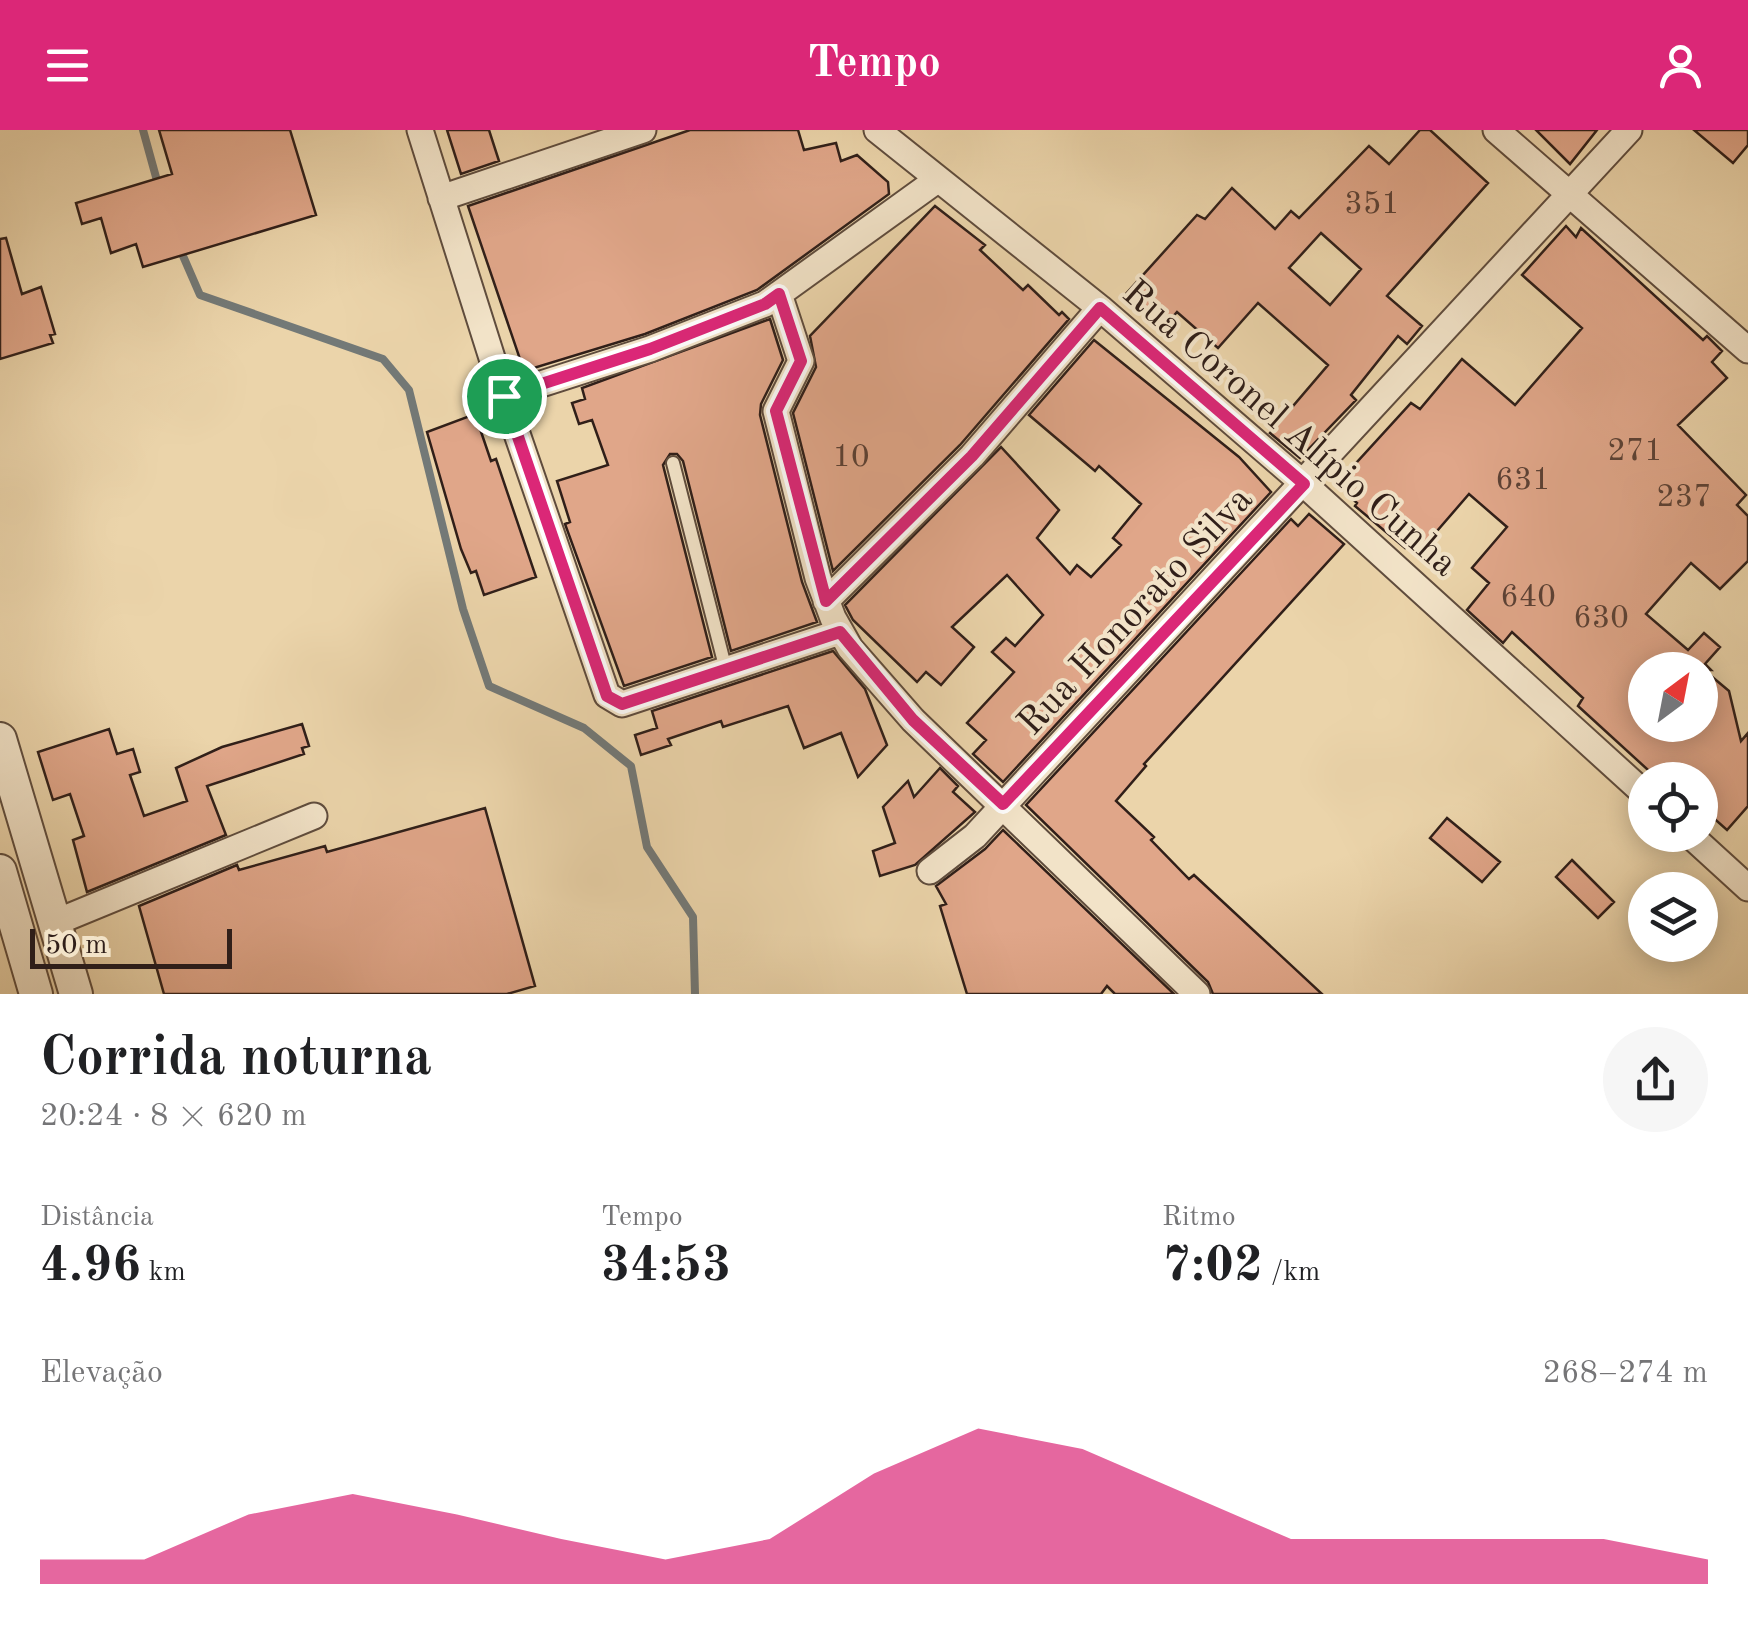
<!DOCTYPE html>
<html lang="pt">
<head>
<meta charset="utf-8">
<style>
  :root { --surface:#fff; --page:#f6f6f6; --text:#202124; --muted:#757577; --accent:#db2777 }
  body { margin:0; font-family:"Old Standard TT",serif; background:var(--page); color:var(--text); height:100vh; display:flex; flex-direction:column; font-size:38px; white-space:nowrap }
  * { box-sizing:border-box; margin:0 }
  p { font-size:32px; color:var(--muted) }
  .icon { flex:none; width:55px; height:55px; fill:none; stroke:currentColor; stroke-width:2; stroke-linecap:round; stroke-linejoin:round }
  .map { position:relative; height:864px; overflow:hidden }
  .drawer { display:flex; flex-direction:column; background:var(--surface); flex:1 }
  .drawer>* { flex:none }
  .needle { width:65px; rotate:32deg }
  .controls { position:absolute; left:1628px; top:522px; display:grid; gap:20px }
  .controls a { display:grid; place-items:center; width:90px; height:90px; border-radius:50%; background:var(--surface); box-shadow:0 5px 25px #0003; font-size:50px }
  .scale { position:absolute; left:30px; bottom:25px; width:202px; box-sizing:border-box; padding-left:10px; border:5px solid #301f19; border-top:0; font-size:28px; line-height:35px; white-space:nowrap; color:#301f19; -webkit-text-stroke:8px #f2e3c8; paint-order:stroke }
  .pin { position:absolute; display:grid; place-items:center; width:85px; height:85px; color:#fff; margin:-42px; border:5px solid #fff; border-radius:50%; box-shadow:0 2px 10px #0007 }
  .round { display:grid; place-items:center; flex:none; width:105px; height:105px; border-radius:52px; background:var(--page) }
  .summary { display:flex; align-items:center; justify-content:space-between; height:170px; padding:0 40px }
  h1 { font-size:55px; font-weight:700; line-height:75px }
  .stats { display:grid; grid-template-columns:repeat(3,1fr); gap:15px; height:170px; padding:10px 40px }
  .stats div { display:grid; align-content:center }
  .stats b { font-size:50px; font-weight:700 }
  .stats small { font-size:28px; font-weight:400 }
  .stats p { font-size:28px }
  .chart { height:280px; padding:20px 40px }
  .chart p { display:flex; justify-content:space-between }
  .chart svg { width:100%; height:180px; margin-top:10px; fill:var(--accent); opacity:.7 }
  header { display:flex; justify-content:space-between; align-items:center; height:130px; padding:0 40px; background:var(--accent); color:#fff; font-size:45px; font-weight:700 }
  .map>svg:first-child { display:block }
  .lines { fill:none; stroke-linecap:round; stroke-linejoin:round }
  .stream { stroke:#737977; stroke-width:8 }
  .building { fill:#e0a689; stroke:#301f19; stroke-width:2.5; fill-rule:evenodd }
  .service-casing { stroke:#5f4c3d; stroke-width:16 }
  .minor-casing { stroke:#5f4c3d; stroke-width:29 }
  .tertiary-casing { stroke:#5f4c3d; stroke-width:36 }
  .service { stroke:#f2e3c8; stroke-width:12 }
  .minor { stroke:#f2e3c8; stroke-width:25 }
  .tertiary { stroke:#f2e3c8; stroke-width:32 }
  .route-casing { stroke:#fff; stroke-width:20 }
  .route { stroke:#db2777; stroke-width:12 }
  .labels { text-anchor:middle; stroke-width:8; stroke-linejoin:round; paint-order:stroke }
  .number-label { font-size:32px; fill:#5c4135 }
  .street-label { font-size:38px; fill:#301f19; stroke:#f2e3c8 }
</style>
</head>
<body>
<header><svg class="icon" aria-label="menu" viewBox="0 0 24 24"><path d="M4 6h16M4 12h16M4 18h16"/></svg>Tempo<svg class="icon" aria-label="person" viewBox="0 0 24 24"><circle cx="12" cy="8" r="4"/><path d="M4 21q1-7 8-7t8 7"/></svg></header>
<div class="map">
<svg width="1748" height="864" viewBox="0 0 1748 864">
  <rect width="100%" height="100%" fill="#ebd4aa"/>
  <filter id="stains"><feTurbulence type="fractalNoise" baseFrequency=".002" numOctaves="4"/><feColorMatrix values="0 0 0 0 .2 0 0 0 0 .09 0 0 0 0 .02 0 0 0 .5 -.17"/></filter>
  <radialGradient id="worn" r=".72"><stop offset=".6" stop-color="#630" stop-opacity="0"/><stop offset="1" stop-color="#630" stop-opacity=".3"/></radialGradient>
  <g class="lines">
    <path class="stream" d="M143,0L159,58
      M180,119L200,165L383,229L409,260L463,479L489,556L584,598L631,636L647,717L693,787L695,864"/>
  </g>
  <path class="building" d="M159,0H290L316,85L143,137L136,114L111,123L101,88L82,94L76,73L172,44Z
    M447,0H489L499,31L461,44Z
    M690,0H798L804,20L836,13L841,31L857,25L888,52L889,64L757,160L645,204L524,241L468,76Z
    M1420,0H1430L1488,53L1387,166L1422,196L1407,214L1398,206L1351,265L1356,270L1300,328L1270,303L1328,235L1258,173L1218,218L1177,182L1163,198L1125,165L1197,85L1205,89L1232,58L1275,99L1291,81L1299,88L1369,16L1389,34ZM1321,103L1361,139L1330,175L1289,138Z
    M1536,0H1597L1570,34Z
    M1694,0H1748V15L1733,33Z
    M935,76L985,115L980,120L1023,160L1028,155L1059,185L1062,182L1069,189L960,315L833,441L793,283L816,237L810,206Z
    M1566,96L1576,107L1581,98L1703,210L1707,206L1722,221L1712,232L1727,248L1678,295L1746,365L1737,375L1748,386V431L1720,459L1691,433L1646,484L1688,520L1704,503L1720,517L1705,534L1711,540H1704L1729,561L1741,611L1748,603V676L1727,700L1700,676V650H1659L1578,576L1583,568L1512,502L1503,513L1467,480L1489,453L1472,438L1507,397L1469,364L1418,423L1408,414L1405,418L1355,376L1357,373L1337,354L1411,273L1420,279L1462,229L1515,275L1582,198L1522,145ZM1645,540H1700V595H1645Z
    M6,108L22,164L41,157L55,204L50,205L53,213L0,229V109Z
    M770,189L783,230L761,274L760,285L802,452L817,492L731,521L683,331L677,324H670L663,335L712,527L624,556L565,394L570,392L557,351L608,335L592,290L579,294L572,273L585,269L582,258Z
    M1094,210L1239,327L1271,362L1003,652L973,624L986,610L967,593L1014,542L992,522L1006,508L1015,516L1043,485L1007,445L952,497L974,517L941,555L926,542L917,552L853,490L845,475L1001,317L1059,380L1037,408L1070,444L1077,435L1091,447L1121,415L1113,408L1141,374L1099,336L1095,341L1029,285Z
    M475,284L491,331L496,329L536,447L484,465L476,441L471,443L461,419L427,302Z
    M1309,384L1344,414L1144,634L1146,636L1116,671L1154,707L1151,710L1189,749L1194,745L1322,864H1213L1208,852L1026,675L1291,389L1298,396Z
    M833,521L865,559L887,615L858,647L841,603L804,618L788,576L723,597L721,591L668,609L671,615L641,625L635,605L657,598L652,581Z
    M302,594L309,616L302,618L304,624L207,656L226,705L87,762L73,710L84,706L70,664L53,670L38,622L109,599L117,624L133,619L140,642L130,645L144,686L187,671L176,638L222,617Z
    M940,638L958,656L953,662L975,682L915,735L880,746L873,721L895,713L883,677L908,651L914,667Z
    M485,678L535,856L507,864H164L139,776L237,735L239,740L325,716L327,722Z
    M1447,688L1500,732L1482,752L1430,708Z
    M1003,700L1174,864H1115L1107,856L1101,864H967L940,776L946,774L936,756L985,719Z
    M1572,730L1614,772L1598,788L1556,747Z"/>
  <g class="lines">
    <defs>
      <path id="service" d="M673,333L726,540"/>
      <path id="minor" d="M420,0L504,266L607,565L622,574L840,502
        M877,0L1100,178L1304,354L1645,664
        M1496,0L1748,220
        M441,68L643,0
        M779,164L801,231L776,281L818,448L833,488L850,518L913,590L1197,864
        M504,266L650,219L765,174L937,50
        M826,471L972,326L1100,178
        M1690,705L1748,758
        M930,741L975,706L1629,0
        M54,793L314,686"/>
      <path id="tertiary" d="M0,609L76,864
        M0,741L36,864"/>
    </defs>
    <use href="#service" class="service-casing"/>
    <use href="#minor" class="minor-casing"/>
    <use href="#tertiary" class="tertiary-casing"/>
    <use href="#service" class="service"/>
    <use href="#minor" class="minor"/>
    <use href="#tertiary" class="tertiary"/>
  </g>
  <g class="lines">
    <defs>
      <path id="route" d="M779,164L801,231L776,281L826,471L972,326L1100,178L1304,354L1003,674L913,590L840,502L622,574L607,566L504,266L650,219L765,174Z"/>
    </defs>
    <use href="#route" class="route-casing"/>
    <use href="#route" class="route"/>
  </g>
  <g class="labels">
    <g class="number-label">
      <text x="1372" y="83">351</text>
      <text x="1635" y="330">271</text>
      <text x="851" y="336">10</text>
      <text x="1523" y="359">631</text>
      <text x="1684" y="376">237</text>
      <text x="1528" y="476">640</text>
      <text x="1601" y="497">630</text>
    </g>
    <g class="street-label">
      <text transform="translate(1291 297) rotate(41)" y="13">Rua Coronel Alípio Cunha</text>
      <text transform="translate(1134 480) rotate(-47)" y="13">Rua Honorato Silva</text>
    </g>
  </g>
  <rect width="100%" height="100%" filter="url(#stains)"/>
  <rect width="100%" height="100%" fill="url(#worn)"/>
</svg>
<div class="controls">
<a><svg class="needle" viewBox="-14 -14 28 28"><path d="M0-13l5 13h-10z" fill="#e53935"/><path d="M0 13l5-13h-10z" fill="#757577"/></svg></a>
<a><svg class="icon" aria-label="locate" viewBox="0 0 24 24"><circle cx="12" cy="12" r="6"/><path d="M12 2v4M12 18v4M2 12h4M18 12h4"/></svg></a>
<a><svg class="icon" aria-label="layers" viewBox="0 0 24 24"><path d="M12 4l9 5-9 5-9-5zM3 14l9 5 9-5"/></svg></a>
</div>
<div class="scale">50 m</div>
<div class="pin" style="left:504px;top:266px;background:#1e9e55"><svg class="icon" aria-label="arrive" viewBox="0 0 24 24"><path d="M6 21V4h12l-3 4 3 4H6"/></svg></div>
</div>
<section class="drawer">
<div class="summary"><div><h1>Corrida noturna</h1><p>20:24 · 8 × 620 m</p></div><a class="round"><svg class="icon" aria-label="share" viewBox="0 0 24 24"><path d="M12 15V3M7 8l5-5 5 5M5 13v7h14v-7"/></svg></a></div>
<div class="stats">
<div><p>Distância</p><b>4.96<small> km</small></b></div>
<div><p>Tempo</p><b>34:53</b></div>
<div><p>Ritmo</p><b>7:02<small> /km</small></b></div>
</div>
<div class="chart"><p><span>Elevação</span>268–274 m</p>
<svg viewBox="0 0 160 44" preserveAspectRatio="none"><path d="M0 44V38L10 38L20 27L30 22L40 27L50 33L60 38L70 33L80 17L90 6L100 11L110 22L120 33L130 33L140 33L150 33L160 38V44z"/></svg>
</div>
</section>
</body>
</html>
